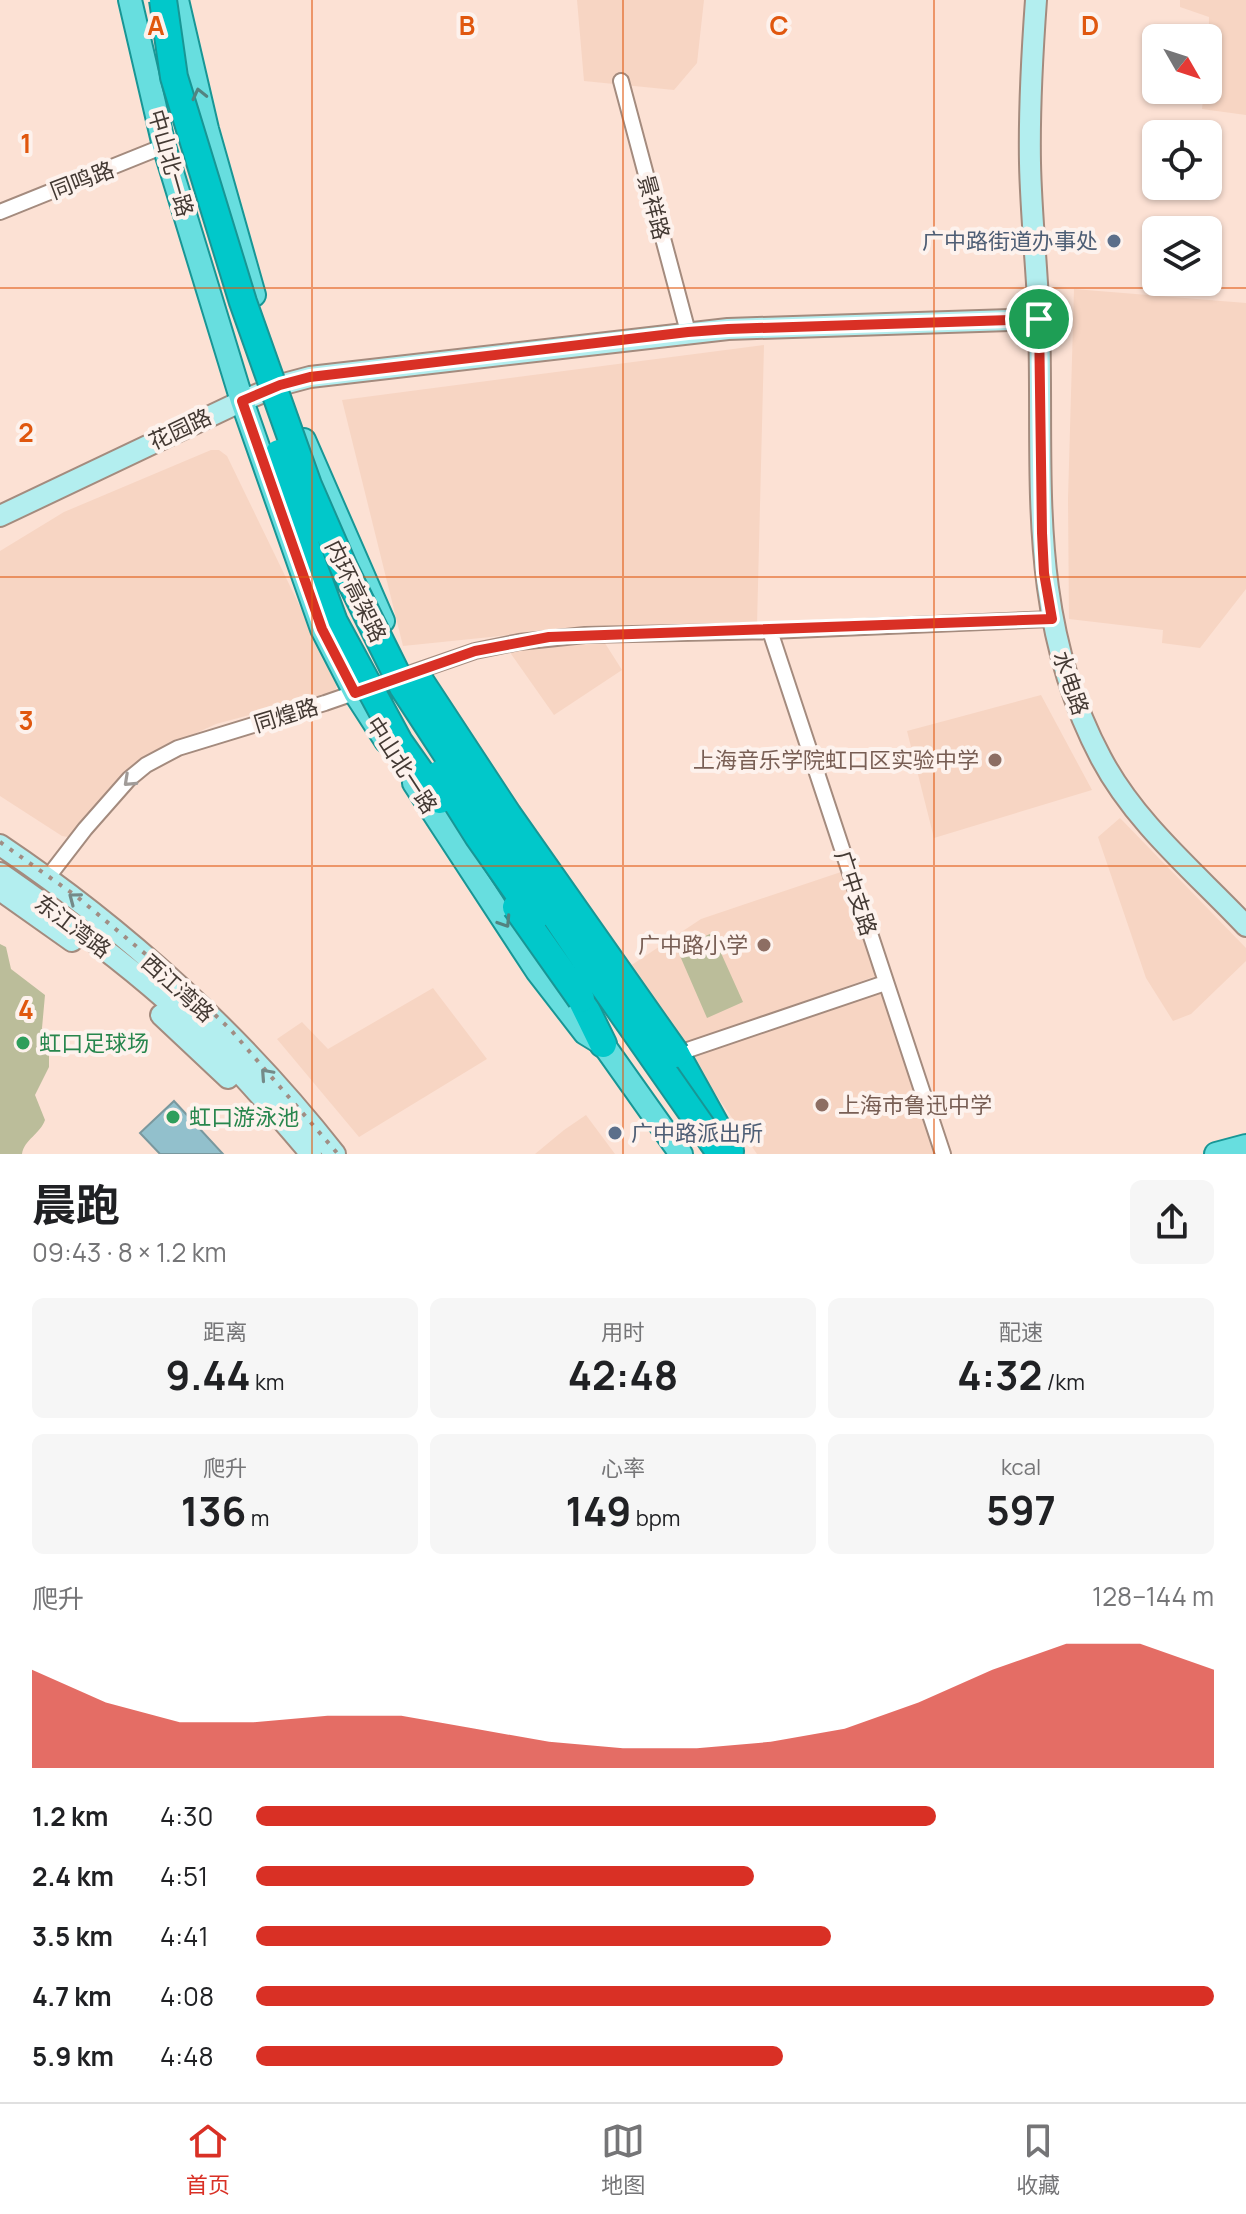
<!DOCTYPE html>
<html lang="zh">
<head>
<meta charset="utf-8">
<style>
  :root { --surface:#fff; --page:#f6f6f6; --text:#202124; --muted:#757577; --line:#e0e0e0; --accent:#d93025 }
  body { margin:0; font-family:Manrope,"Noto Sans SC",sans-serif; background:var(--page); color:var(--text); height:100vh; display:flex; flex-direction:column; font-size:30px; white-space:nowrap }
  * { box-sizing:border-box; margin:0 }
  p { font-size:26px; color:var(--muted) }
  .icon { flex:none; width:44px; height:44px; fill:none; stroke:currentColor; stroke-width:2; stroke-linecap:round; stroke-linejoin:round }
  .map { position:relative; height:1154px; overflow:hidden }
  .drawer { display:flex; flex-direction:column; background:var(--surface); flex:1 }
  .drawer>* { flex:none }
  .needle { width:52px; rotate:129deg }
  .fabs { position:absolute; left:1142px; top:24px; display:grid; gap:16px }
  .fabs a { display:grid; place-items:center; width:80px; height:80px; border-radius:12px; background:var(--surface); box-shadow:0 2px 6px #0004; font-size:40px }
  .pin { position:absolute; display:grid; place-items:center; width:68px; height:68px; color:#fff; margin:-34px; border:4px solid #fff; border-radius:50%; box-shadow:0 2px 8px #0007 }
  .round { display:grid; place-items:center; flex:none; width:84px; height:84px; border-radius:12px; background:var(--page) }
  .summary { display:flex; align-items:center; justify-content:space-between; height:136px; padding:0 32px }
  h1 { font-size:44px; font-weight:700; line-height:60px }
  .figures { display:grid; grid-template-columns:repeat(3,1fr); gap:12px; height:136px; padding:8px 32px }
  .figures div { display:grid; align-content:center; border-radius:12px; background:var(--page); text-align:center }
  .figures b { font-size:40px; font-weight:700 }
  .figures small { font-size:22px; font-weight:400 }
  .figures p { font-size:22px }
  .chart { height:224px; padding:16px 32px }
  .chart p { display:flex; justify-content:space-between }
  .chart svg { width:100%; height:144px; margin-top:8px; fill:var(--accent); opacity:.7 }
  ul { padding:0 32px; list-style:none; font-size:26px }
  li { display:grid; grid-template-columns:128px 96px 1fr; align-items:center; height:60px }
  li i { height:20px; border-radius:10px; background:var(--accent) }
  .dock { display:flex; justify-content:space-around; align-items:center; height:112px; border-top:2px solid var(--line); background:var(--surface); font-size:22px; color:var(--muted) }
  .dock a { display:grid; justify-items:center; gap:4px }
  .dock .selected { color:var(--accent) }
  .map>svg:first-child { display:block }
  .built { fill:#f7d5c3 }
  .green { fill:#bbbd9a }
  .water { fill:#92c0cc; stroke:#7a989e; stroke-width:2 }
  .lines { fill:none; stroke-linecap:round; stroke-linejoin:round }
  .street-casing { stroke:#a48b7e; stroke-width:18 }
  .secondary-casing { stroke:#a48b7e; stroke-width:24 }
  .primary-casing { stroke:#189695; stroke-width:26 }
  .highway-casing { stroke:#189695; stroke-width:30 }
  .street { stroke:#fff; stroke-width:14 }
  .secondary { stroke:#b3eeef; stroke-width:20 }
  .primary { stroke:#67dedf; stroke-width:22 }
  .highway { stroke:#01c8ca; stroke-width:26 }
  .rail { stroke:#a08d84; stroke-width:4; stroke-dasharray:4 8; stroke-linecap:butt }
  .highway-bridge-casing { stroke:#189695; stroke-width:30; stroke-linecap:butt }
  .highway-bridge { stroke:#01c8ca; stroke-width:26 }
  .oneway { stroke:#538380 }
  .oneway2 { stroke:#a19c99 }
  .oneway3 { stroke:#758a88 }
  .route-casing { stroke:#fff; stroke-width:16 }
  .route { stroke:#d93025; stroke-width:10 }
  .grid { fill:none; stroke:#e0570e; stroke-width:2; stroke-opacity:0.55 }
  .service-dot { fill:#5c6f8a; stroke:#fdf2ed; stroke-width:3 }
  .education-dot { fill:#8d6e63; stroke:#fdf2ed; stroke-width:3 }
  .leisure-dot { fill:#2e9e5b; stroke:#fdf2ed; stroke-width:3 }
  .labels { text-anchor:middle; stroke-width:8; stroke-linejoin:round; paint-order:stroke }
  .street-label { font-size:22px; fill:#433933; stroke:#fdf2ed }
  .service-label { font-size:22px; fill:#4e5e75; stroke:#fdf2ed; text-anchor:end }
  .education-label { font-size:22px; fill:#785e54; stroke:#fdf2ed; text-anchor:end }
  .leisure-label { font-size:22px; fill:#27864d; stroke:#fdf2ed; text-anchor:start }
  .grid-label { font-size:26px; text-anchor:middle; font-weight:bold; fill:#e0570e; stroke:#fdf2ed; stroke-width:8; stroke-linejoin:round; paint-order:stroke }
</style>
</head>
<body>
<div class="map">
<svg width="1246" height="1154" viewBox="0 0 1246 1154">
  <rect width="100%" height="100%" fill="#fce1d4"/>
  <path class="built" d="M577,0H704L697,63L674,90L584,81Z
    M1180,0H1246V115L1202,109L1204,90H1208L1209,17L1180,7Z
    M1074,289L1246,303V589L1200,648L1162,643L1163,630L1069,619L1068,499Z
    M764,345L757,625L579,628L403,646L342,400Z
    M211,450H219L227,456L337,683L336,689L331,693L216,724L153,753L139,762L74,833L68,837L62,836L0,796V551L64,512Z
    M603,640L622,670L554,715L509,651Z
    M1041,695L1092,790L934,838L907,731Z
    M1120,818L1246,948V961L1191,1014L1173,1021L1146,978L1098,837Z
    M841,872L876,976L679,1046L624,970L701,919Z
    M433,988L487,1059L359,1137L277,1039L302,1022L328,1049Z
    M881,991L938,1154H757L690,1057Z
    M586,1115L615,1154H535L564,1130Z"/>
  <path class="green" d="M712,933L743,1002L707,1018L677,949Z
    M0,944L6,947L11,969L45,995L42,1028L49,1051V1067L35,1095L45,1120C41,1133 24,1140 22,1154H0Z"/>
  <path class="water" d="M174,1101L223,1154H160L140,1133Z"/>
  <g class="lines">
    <defs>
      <path id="street" d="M621,81L688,332
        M0,212L164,146
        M770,631L943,1154
        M48,877L85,829L129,779L146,765L178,748L325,703L475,651L519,642L585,635L770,631L1052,619
        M676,1054L885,983"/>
      <path id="secondary" d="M1036,0C1032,55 1029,108 1030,163C1031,215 1037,268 1039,320C1044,474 1025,615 1101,758C1136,824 1195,872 1246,926
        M0,516L242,401L280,385L310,377L728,329L1039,319
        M0,845C124,928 243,1036 335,1154
        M0,873C56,912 113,953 165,999C218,1046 265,1100 311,1154
        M0,890L72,941
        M161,1015L228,1078"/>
      <path id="primary" d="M130,0L164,146L242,401L322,629L355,693L386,741
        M177,0L207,129L254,295
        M304,440L383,621
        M414,783L537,971L585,1033L603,1044L681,1154
        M1216,1154L1246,1146"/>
      <path id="highway" d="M581,999L603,1044
        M676,1054L730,1151"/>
    </defs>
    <use href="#street" class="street-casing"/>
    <use href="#secondary" class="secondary-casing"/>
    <use href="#primary" class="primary-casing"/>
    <use href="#highway" class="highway-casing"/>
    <use href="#street" class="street"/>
    <use href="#secondary" class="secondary"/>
    <use href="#primary" class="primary"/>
    <use href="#highway" class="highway"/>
    <path class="rail" d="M0,842L76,896L191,992L230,1029L338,1154"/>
    <defs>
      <path id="highway-bridge" d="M163,0L174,77L243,302L308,485L345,570L403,687L463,779L579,951L721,1154
        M279,453L306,546L334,622L399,742L440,800
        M420,681L508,815L676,1054
        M439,774L478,836L535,917
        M516,907L581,999"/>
    </defs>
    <use href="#highway-bridge" class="highway-bridge-casing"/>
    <use href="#highway-bridge" class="highway-bridge"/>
  </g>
  <defs><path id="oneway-chevron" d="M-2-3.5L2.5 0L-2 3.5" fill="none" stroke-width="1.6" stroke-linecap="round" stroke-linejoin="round" transform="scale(2)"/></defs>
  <g class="oneway">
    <use href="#oneway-chevron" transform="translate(199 94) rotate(-103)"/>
    <use href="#oneway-chevron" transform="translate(505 922) rotate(57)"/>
  </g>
  <use class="oneway2" href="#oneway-chevron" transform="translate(129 781) rotate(137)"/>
  <g class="oneway3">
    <use href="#oneway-chevron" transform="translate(74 898) rotate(-143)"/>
    <use href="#oneway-chevron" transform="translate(266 1074) rotate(-132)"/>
  </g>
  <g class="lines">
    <defs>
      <path id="route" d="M1039,319L1042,533L1044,573L1052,619L549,637L475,651L355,693L322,629L242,401L280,385L310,377L688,332L728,329Z"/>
    </defs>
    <use href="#route" class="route-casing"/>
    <use href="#route" class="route"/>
  </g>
  <path class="grid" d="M312,0V1154M623,0V1154M934,0V1154M0,288H1246M0,577H1246M0,866H1246"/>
  <g class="service-dot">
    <circle cx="1114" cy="241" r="8"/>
    <circle cx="615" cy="1133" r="8"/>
  </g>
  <g class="education-dot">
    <circle cx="995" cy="760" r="8"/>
    <circle cx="764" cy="945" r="8"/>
    <circle cx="822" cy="1105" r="8"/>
  </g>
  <g class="leisure-dot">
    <circle cx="23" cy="1043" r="8"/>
    <circle cx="173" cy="1117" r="8"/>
  </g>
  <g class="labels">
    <g class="street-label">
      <text transform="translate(171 163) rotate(74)" y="8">中山北一路</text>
      <text transform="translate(82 180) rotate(-21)" y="8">同鸣路</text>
      <text transform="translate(654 207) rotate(75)" y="8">景祥路</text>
      <text transform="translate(180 429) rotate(-25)" y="8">花园路</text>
      <text transform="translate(356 591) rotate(64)" y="8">内环高架路</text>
      <text transform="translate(1071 683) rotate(71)" y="8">水电路</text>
      <text transform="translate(286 715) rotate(-17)" y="8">同煌路</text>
      <text transform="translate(402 765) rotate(57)" y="8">中山北一路</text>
      <text transform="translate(856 893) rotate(72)" y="8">广中支路</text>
      <text transform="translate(73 926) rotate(37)" y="8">东江湾路</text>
      <text transform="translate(178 988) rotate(42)" y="8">西江湾路</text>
    </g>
    <g class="service-label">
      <text x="1098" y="249">广中路街道办事处</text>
      <text x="631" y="1141" text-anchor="start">广中路派出所</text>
    </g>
    <g class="education-label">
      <text x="979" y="768">上海音乐学院虹口区实验中学</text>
      <text x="748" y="953">广中路小学</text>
      <text x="838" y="1113" text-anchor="start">上海市鲁迅中学</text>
    </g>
    <g class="leisure-label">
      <text x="39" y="1051">虹口足球场</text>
      <text x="189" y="1125">虹口游泳池</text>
    </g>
  </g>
  <g class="grid-label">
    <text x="156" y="35">A</text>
    <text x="467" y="35">B</text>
    <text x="779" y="35">C</text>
    <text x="1090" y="35">D</text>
    <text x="26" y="153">1</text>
    <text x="26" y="442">2</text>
    <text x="26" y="730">3</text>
    <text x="26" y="1019">4</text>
  </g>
</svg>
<div class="fabs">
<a><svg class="needle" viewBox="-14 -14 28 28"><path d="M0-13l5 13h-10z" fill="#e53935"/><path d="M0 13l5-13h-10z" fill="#757577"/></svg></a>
<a><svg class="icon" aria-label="locate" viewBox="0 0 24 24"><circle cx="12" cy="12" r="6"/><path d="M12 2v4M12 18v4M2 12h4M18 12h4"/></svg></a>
<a><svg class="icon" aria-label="layers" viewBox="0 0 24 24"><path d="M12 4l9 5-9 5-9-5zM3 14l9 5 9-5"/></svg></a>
</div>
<div class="pin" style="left:1039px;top:319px;background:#1e9e55"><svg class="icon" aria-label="arrive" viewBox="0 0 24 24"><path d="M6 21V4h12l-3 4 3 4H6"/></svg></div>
</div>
<section class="drawer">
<div class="summary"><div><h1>晨跑</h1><p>09:43 · 8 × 1.2 km</p></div><a class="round"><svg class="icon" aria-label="share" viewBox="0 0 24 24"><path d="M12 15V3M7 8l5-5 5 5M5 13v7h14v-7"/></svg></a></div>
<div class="figures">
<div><p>距离</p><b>9.44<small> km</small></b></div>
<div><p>用时</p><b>42:48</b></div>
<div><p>配速</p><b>4:32<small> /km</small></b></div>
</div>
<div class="figures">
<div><p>爬升</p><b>136<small> m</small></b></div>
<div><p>心率</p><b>149<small> bpm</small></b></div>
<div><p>kcal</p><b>597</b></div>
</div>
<div class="chart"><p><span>爬升</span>128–144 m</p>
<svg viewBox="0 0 160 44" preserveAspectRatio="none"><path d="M0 44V14L10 24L20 30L30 30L40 28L50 28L60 32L70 36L80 38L90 38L100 36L110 32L120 24L130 14L140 6L150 6L160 14V44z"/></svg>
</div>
<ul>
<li><b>1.2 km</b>4:30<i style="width:71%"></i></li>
<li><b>2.4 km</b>4:51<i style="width:52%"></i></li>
<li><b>3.5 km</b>4:41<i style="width:60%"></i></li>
<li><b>4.7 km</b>4:08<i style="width:100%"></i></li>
<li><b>5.9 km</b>4:48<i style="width:55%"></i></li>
</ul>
</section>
<nav class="dock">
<a class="selected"><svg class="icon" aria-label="home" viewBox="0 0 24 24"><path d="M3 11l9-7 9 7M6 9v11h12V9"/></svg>首页</a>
<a><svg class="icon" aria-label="map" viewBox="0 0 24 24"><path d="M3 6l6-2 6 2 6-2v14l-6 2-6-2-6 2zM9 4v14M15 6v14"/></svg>地图</a>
<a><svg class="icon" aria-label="saved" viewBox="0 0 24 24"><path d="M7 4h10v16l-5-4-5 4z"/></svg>收藏</a>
</nav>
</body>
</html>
